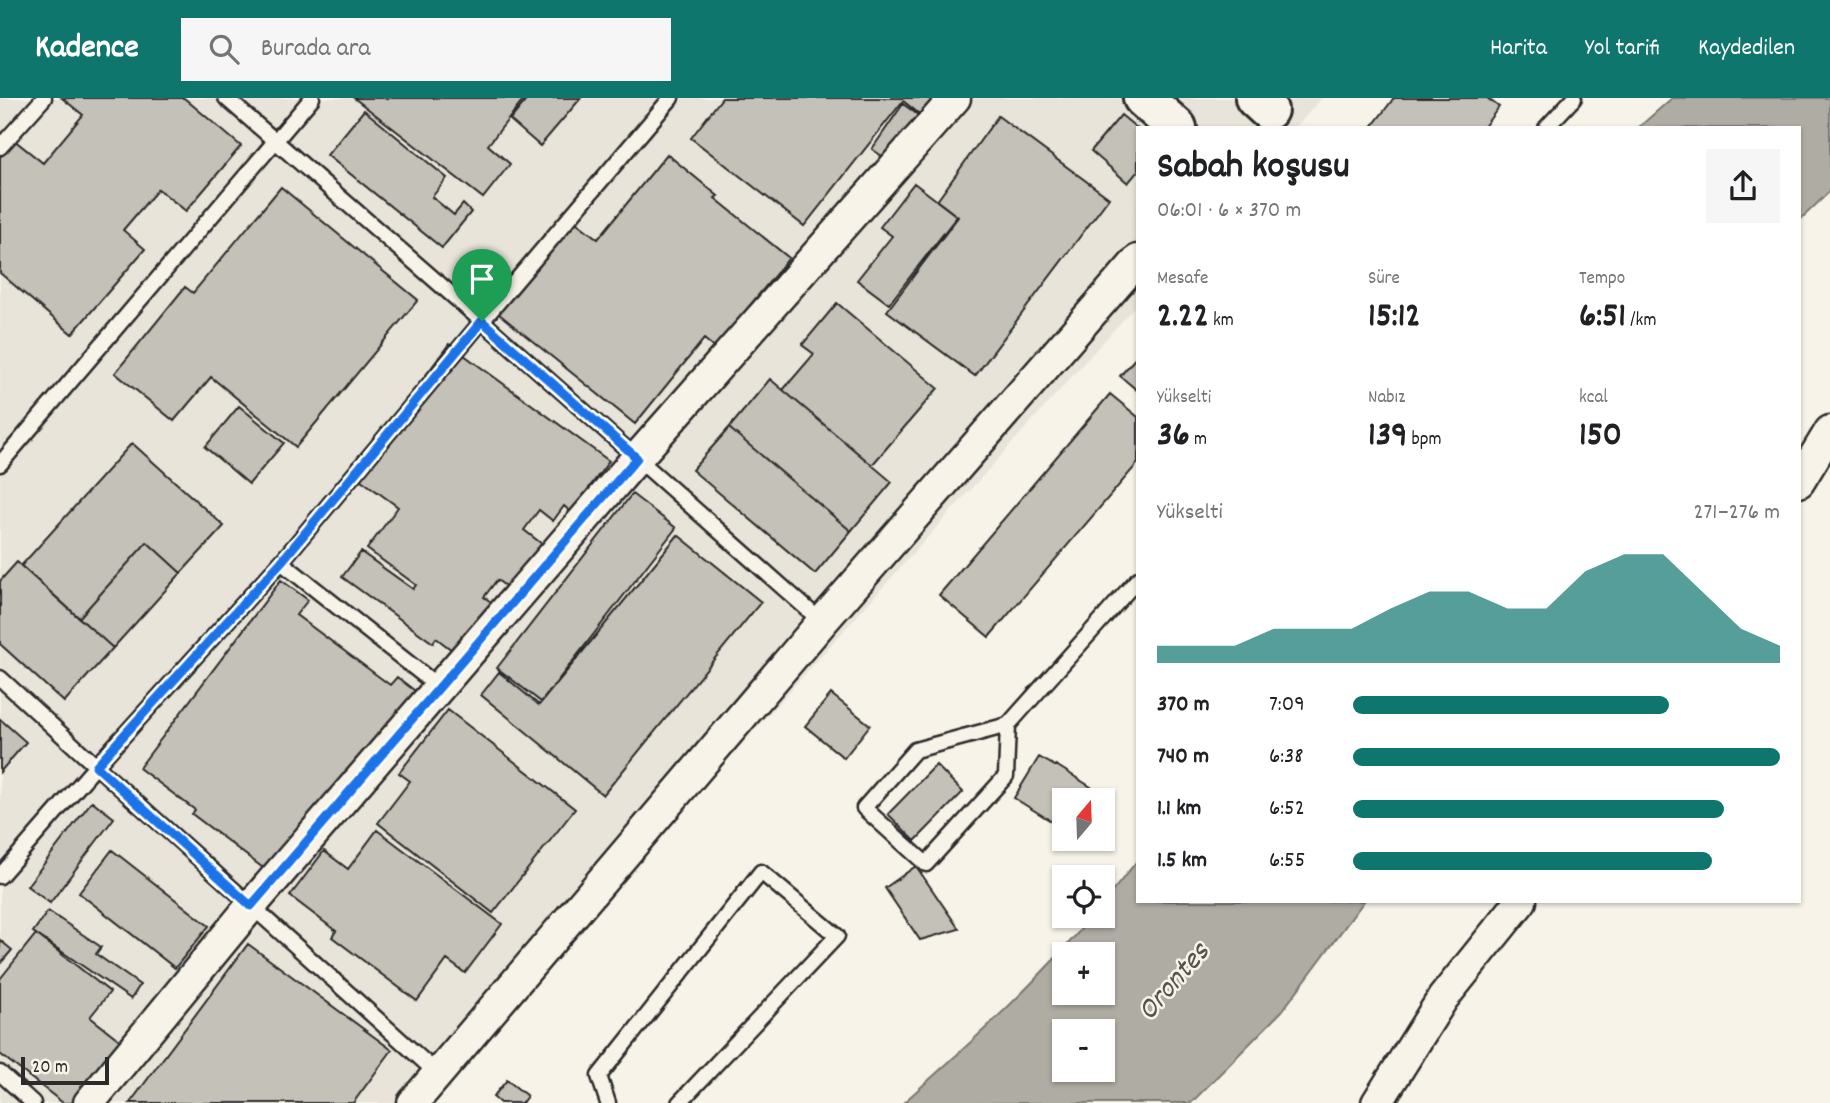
<!DOCTYPE html>
<html lang="tr">
<head>
<meta charset="utf-8">
<style>
  :root { --surface:#fff; --page:#f6f6f6; --text:#202124; --muted:#757577; --accent:#0f766e }
  body { margin:0; font-family:Dekko,sans-serif; background:var(--page); color:var(--text); height:100vh; display:flex; flex-direction:column; font-size:26px; white-space:nowrap }
  * { box-sizing:border-box; margin:0 }
  p { font-size:23px; color:var(--muted) }
  .icon { flex:none; width:38px; height:38px; fill:none; stroke:currentColor; stroke-width:2; stroke-linecap:round; stroke-linejoin:round }
  .map { position:relative; flex:1; overflow:hidden }
  .panel { position:absolute; left:1136px; top:28px; width:665px; height:777px; display:flex; flex-direction:column; background:var(--surface); border-radius:0px; box-shadow:0 2px 5px #0004 }
  .panel>* { flex:none }
  .needle { width:46px; rotate:19deg }
  .tools { position:absolute; left:1052px; top:690px; display:grid; gap:14px }
  .tools a { display:grid; place-items:center; width:63px; height:63px; border-radius:0px; background:var(--surface); box-shadow:0 2px 5px #0004; font-size:35px }
  .scale { position:absolute; left:21px; bottom:18px; width:88px; box-sizing:border-box; padding-left:7px; border:4px solid #2b2b2b; border-top:0; font-size:19px; line-height:24px; white-space:nowrap; color:#2b2b2b; -webkit-text-stroke:5px #f7f3e8; paint-order:stroke }
  .pin { position:absolute; display:grid; place-items:center; width:60px; height:60px; color:#fff; margin:-72px -30px; border-radius:50% 50% 50% 0; rotate:-45deg; box-shadow:0 0 7px #0007 }
  .pin .icon { rotate:45deg }
  .round { display:grid; place-items:center; flex:none; width:74px; height:74px; border-radius:0px; background:var(--page) }
  .overview { display:flex; align-items:center; justify-content:space-between; height:119px; padding:0 21px }
  h1 { font-size:38px; font-weight:700; line-height:52px }
  .stats { display:grid; grid-template-columns:repeat(3,1fr); gap:10px; height:119px; padding:7px 21px }
  .stats div { display:grid; align-content:center }
  .stats b { font-size:35px; font-weight:700 }
  .stats small { font-size:19px; font-weight:400 }
  .stats p { font-size:19px }
  .chart { height:196px; padding:14px 21px }
  .chart p { display:flex; justify-content:space-between }
  .chart svg { width:100%; height:126px; margin-top:7px; fill:var(--accent); opacity:.7 }
  ul { padding:0 21px; list-style:none; font-size:23px }
  li { display:grid; grid-template-columns:112px 84px 1fr; align-items:center; height:52px }
  li i { height:18px; border-radius:9px; background:var(--accent) }
  header { display:flex; align-items:center; gap:42px; box-sizing:border-box; height:98px; padding:0 35px; background:var(--accent); color:#fff }
  header strong { font-size:33px }
  nav { display:flex; gap:38px; margin-inline-start:auto; font-size:24px }
  .search { width:490px; height:63px; background:var(--page); display:flex; align-items:center; gap:18px; box-sizing:border-box; padding:0 24px; border-radius:0px; color:var(--muted); font-size:26px }
  .map>svg:first-child { display:block }
  .built { fill:#e8e4da }
  .water { fill:#afaca4; stroke:#7a7874; stroke-width:2; fill-rule:evenodd }
  .building { fill:#c4c1b9; stroke:#2b2b2b; stroke-width:2 }
  .lines { fill:none; stroke-linecap:round; stroke-linejoin:round }
  .lane-casing { stroke:#2b2b2b; stroke-width:19 }
  .street-casing { stroke:#2b2b2b; stroke-width:35 }
  .secondary-casing { stroke:#2b2b2b; stroke-width:44 }
  .lane { stroke:#f7f3e8; stroke-width:14 }
  .street { stroke:#f7f3e8; stroke-width:30 }
  .secondary { stroke:#f7f3e8; stroke-width:38 }
  .route-casing { stroke:#fff; stroke-width:14 }
  .route { stroke:#1a73e8; stroke-width:9 }
  .labels { text-anchor:middle; stroke-width:5; stroke-linejoin:round; paint-order:stroke }
  .water-label { font-size:30px; font-style:italic; fill:#53524f; stroke:#f7f3e8 }
</style>
</head>
<body>
<header>
<strong>Kadence</strong>
<div class="search"><svg class="icon" aria-label="search" viewBox="0 0 24 24"><circle cx="10" cy="10" r="6"/><path d="M15 15l6 6"/></svg>Burada ara</div>
<nav><a>Harita</a><a>Yol tarifi</a><a>Kaydedilen</a></nav>
</header>
<div class="map">
<svg width="1830" height="1005" viewBox="0 0 1830 1005">
  <rect width="100%" height="100%" fill="#f7f3e8"/>
  <filter id="ink" filterUnits="userSpaceOnUse"><feTurbulence type="fractalNoise" baseFrequency=".0143" numOctaves="2"/><feDisplacementMap in="SourceGraphic" scale="14" xChannelSelector="R" yChannelSelector="G"/><feConvolveMatrix kernelMatrix="1 2 1 2 8 2 1 2 1" color-interpolation-filters="sRGB"/></filter>
  <g filter="url(#ink)">
    <path class="built" d="M0,0H1322L1295,30H1138L1137,206L420,1005H0Z"/>
    <path class="water" d="M1672,0H1830V93L1799,123V30H1638Z
      M1137,763L1138,803H1364L1282,913L1191,1005H903C970,946 1036,886 1093,817H1102L1103,805ZM1064,856H1102V894H1064ZM1064,933H1102V971H1064Z"/>
    <path class="building" d="M62,0H184L241,48L186,113L158,91L123,132L145,151L72,236L0,175V59L14,42L43,65L83,17Z
      M354,0H525L488,47L510,66L483,100Z
      M528,0H581L540,48L510,22Z
      M722,0H935L922,18L903,3L804,128L691,40Z
      M1394,0H1487L1499,9L1483,30H1371Z
      M903,6L918,17L886,61L872,51Z
      M364,12L447,80L432,99L454,117L463,106L471,114L442,150L327,57Z
      M1121,17L1138,31V73L1128,85L1091,53Z
      M998,18L1109,100L975,278L887,213L958,119L937,103Z
      M667,56L718,98L715,100L789,160L715,250L704,241L635,326L493,211L568,118L598,141Z
      M914,85L957,118L889,206L857,182L892,138L880,129Z
      M281,89L418,202L296,349L211,279L174,323L115,275L185,189L193,195Z
      M837,205L938,290L872,367L783,292L814,256L802,247Z
      M449,246L609,363L571,414L564,408L553,423L539,412L524,432L542,446L508,490L497,482L484,499L497,508L460,558L436,540L433,545L342,479L361,454L413,491L416,487L367,451L398,409L353,376Z
      M1138,257V293L1120,278Z
      M770,281L892,384L851,433L729,330Z
      M1110,296L1138,319V365L989,539L939,497Z
      M239,308L284,345L249,386L205,349Z
      M729,330L851,433L815,476L692,372Z
      M132,345L224,428L181,475L147,444L79,520L21,468Z
      M632,396L676,430L541,604L497,570Z
      M678,437L761,504L603,697L481,597L499,574L539,607Z
      M147,444L181,475L113,550L79,520Z
      M17,464L113,550L64,604L0,546V483Z
      M281,482L308,502L296,517L390,587L397,579L415,593L275,779L192,716L195,712L139,670Z
      M831,596L870,627L844,660L805,628Z
      M448,612L575,711L493,815L378,725L410,683L399,675Z
      M0,621L26,644L0,674Z
      M1039,659L1055,668L1056,667L1091,689L1083,702H1064V731L1014,700Z
      M936,667L963,694L915,743L888,716Z
      M92,703L114,720L50,805L27,788Z
      M377,732L502,826L465,875L447,862L417,903L332,839L336,833L290,798L324,753L348,771Z
      M112,752L209,828L175,870L79,795Z
      M916,768L959,831L920,842L885,790Z
      M48,813L101,849L96,856L140,887L131,901L33,834Z
      M36,836L110,894L90,919L140,958L104,1005H63L0,956V881Z
      M0,842L12,852L0,866Z
      M248,846L392,952L353,1005H130Z
      M507,982L527,998L522,1005H500L493,999Z"/>
    <g class="lines">
      <defs>
        <path id="lane" d="M226,0L482,223L822,524
          M1546,30L1574,0
          M0,49L44,0
          M0,366L312,0
          M281,464L440,590
          M0,580L96,668L438,976
          M1008,627L1006,678L926,766L864,710L915,652L1008,627L1138,481
          M0,778L96,668L281,464L482,223L671,0
          M0,975L33,1005
          M608,1005L599,978L761,774L837,838L679,1005"/>
        <path id="street" d="M1799,384L1830,333
          M89,1005L251,808L637,360L955,0
          M413,1005L822,524L1138,162
          M1377,1005L1443,900L1521,803"/>
        <path id="secondary" d="M1143,0L1177,30
          M1255,0L1268,12"/>
      </defs>
      <use href="#lane" class="lane-casing"/>
      <use href="#street" class="street-casing"/>
      <use href="#secondary" class="secondary-casing"/>
      <use href="#lane" class="lane"/>
      <use href="#street" class="street"/>
      <use href="#secondary" class="secondary"/>
    </g>
  </g>
  <g class="lines" filter="url(#ink)">
    <defs>
      <path id="route" d="M482,223L637,360L251,808L96,668L281,464Z"/>
    </defs>
    <use href="#route" class="route-casing"/>
    <use href="#route" class="route"/>
  </g>
  <g class="labels">
    <g class="water-label">
      <text transform="translate(1172 882) rotate(-49)" y="10">Orontes</text>
    </g>
  </g>
</svg>
<div class="tools">
<a><svg class="needle" viewBox="-14 -14 28 28"><path d="M0-13l5 13h-10z" fill="#e53935"/><path d="M0 13l5-13h-10z" fill="#757577"/></svg></a>
<a><svg class="icon" aria-label="locate" viewBox="0 0 24 24"><circle cx="12" cy="12" r="6"/><path d="M12 2v4M12 18v4M2 12h4M18 12h4"/></svg></a>
<a>+</a>
<a>−</a>
</div>
<div class="scale">20 m</div>
<div class="pin" style="left:482px;top:223px;background:#1e9e55"><svg class="icon" aria-label="arrive" viewBox="0 0 24 24"><path d="M6 21V4h12l-3 4 3 4H6"/></svg></div>
<section class="panel">
<div class="overview"><div><h1>Sabah koşusu</h1><p>06:01 · 6 × 370 m</p></div><a class="round"><svg class="icon" aria-label="share" viewBox="0 0 24 24"><path d="M12 15V3M7 8l5-5 5 5M5 13v7h14v-7"/></svg></a></div>
<div class="stats">
<div><p>Mesafe</p><b>2.22<small> km</small></b></div>
<div><p>Süre</p><b>15:12</b></div>
<div><p>Tempo</p><b>6:51<small> /km</small></b></div>
</div>
<div class="stats">
<div><p>Yükselti</p><b>36<small> m</small></b></div>
<div><p>Nabız</p><b>139<small> bpm</small></b></div>
<div><p>kcal</p><b>150</b></div>
</div>
<div class="chart"><p><span>Yükselti</span>271–276 m</p>
<svg viewBox="0 0 160 44" preserveAspectRatio="none"><path d="M0 44V38L10 38L20 38L30 32L40 32L50 32L60 25L70 19L80 19L90 25L100 25L110 12L120 6L130 6L140 19L150 32L160 38V44z"/></svg>
</div>
<ul>
<li><b>370 m</b>7:09<i style="width:74%"></i></li>
<li><b>740 m</b>6:38<i style="width:100%"></i></li>
<li><b>1.1 km</b>6:52<i style="width:87%"></i></li>
<li><b>1.5 km</b>6:55<i style="width:84%"></i></li>
</ul>
</section>
</div>
</body>
</html>
